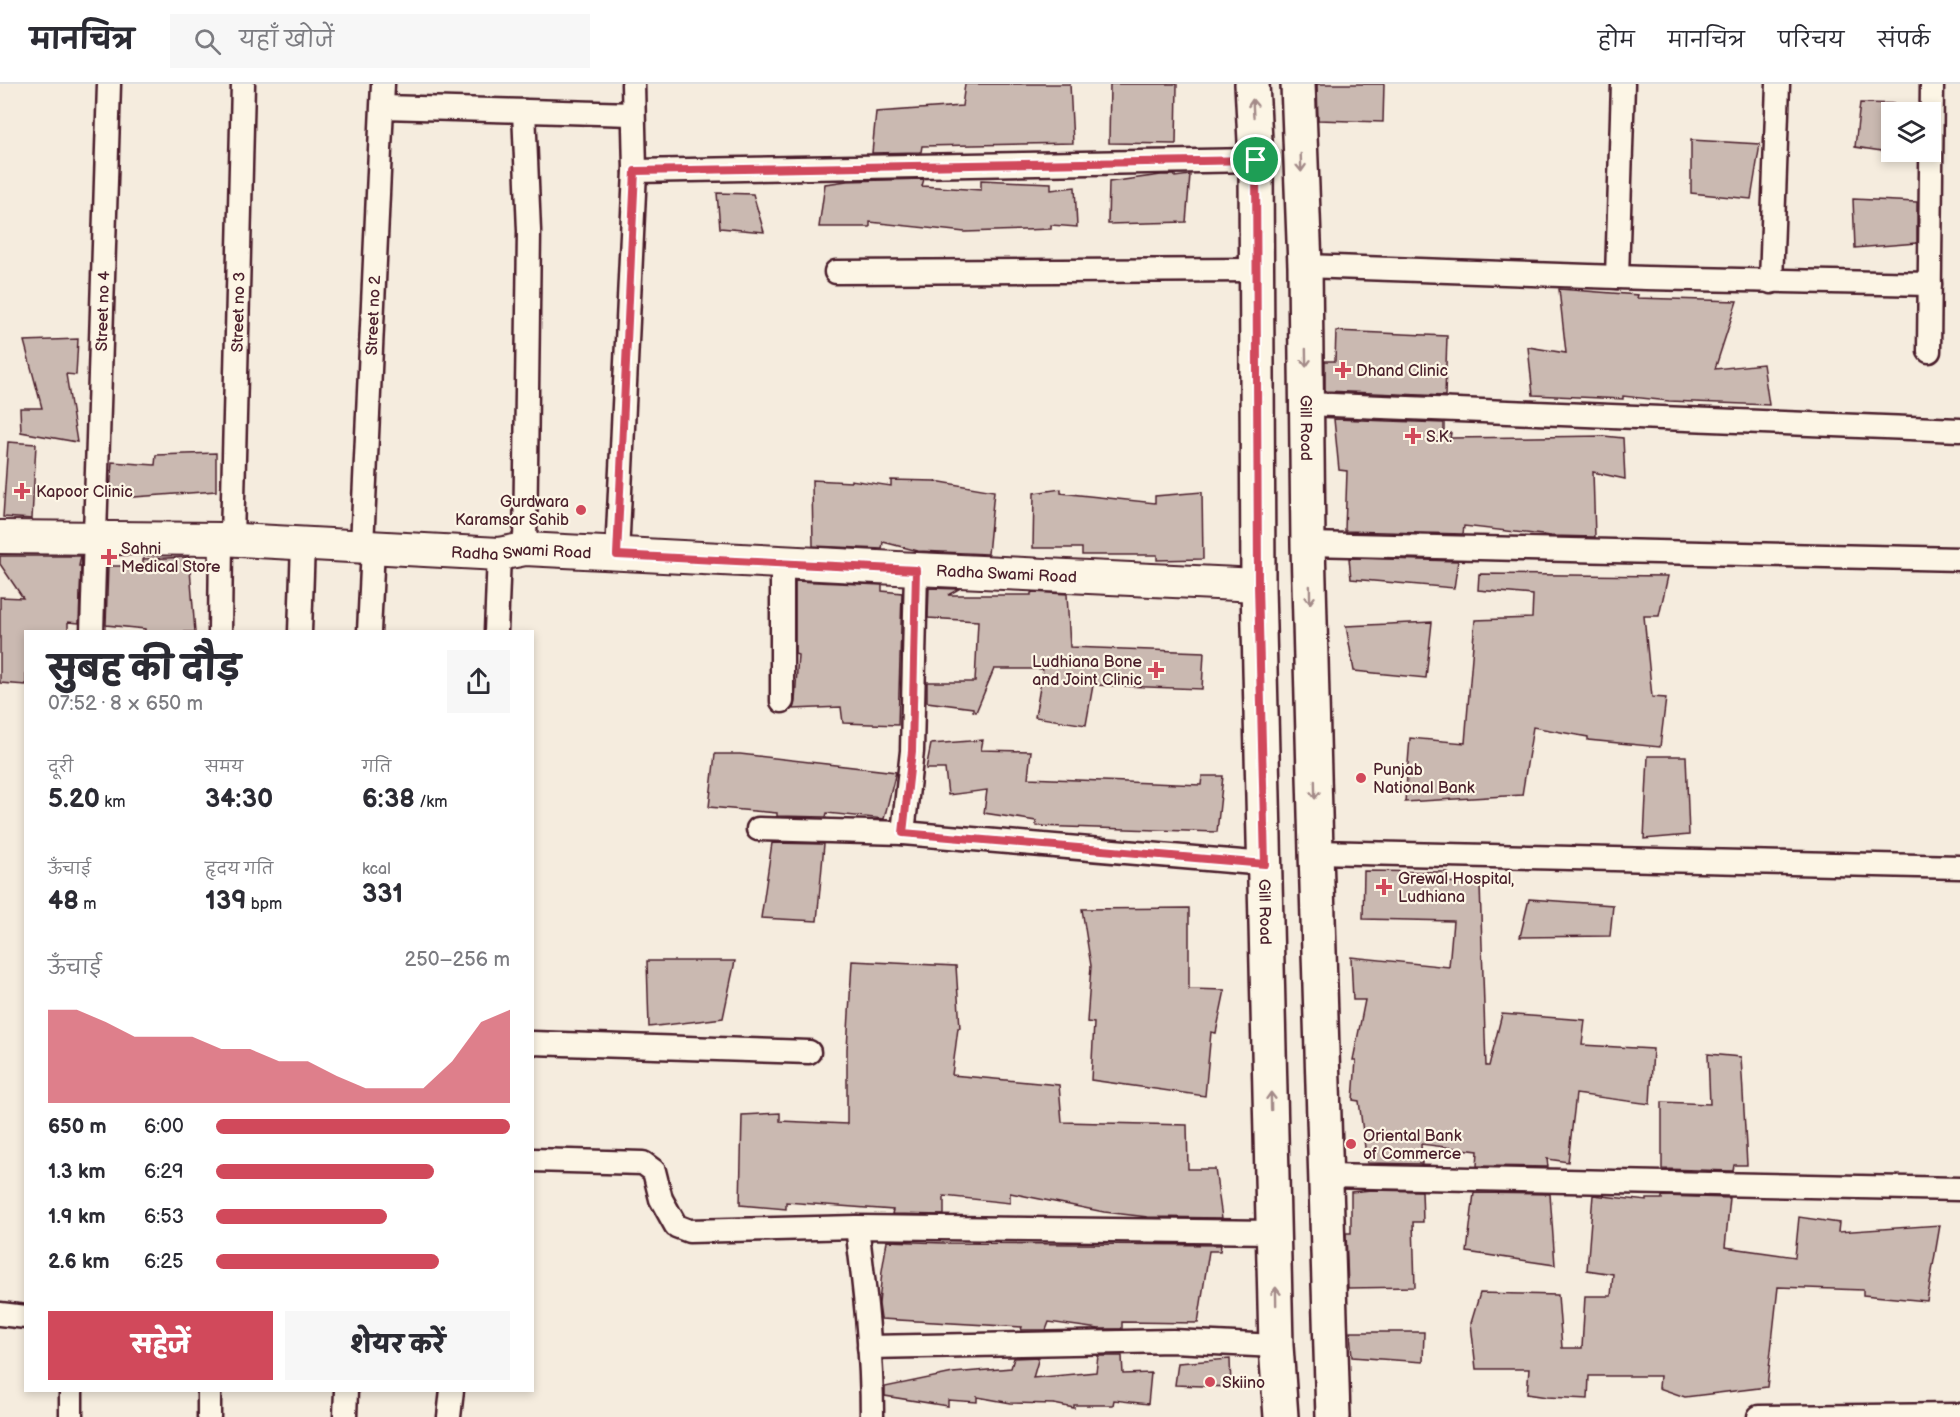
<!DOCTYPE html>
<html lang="hi">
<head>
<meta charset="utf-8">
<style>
  :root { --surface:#fff; --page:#f7f7f7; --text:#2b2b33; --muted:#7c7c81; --line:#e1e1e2; --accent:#d1495b }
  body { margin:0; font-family:"Balsamiq Sans","Playpen Sans Deva",sans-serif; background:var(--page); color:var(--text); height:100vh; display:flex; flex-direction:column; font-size:22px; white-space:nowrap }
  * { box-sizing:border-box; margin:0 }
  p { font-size:20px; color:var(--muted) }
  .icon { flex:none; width:33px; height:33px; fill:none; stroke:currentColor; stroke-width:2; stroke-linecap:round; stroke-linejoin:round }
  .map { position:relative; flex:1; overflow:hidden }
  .details { position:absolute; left:24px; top:546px; width:510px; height:762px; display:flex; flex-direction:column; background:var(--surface); border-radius:0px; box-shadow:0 3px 9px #0003 }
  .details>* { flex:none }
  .controls { position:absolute; left:1881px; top:18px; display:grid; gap:12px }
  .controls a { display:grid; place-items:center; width:60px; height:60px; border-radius:0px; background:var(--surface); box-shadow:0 3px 9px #0003; font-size:30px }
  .pin { position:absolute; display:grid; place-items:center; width:51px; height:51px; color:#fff; margin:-26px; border:3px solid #fff; border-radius:50%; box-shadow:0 2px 6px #0007 }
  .round { display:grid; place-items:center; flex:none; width:63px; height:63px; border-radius:0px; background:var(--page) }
  .headline { display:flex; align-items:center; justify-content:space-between; height:102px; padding:0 24px }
  h1 { font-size:33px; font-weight:800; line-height:45px }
  .metrics { display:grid; grid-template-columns:repeat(3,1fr); gap:9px; height:102px; padding:6px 24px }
  .metrics div { display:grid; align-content:center }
  .metrics b { font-size:26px; font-weight:800 }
  .metrics small { font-size:16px; font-weight:400 }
  .metrics p { font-size:16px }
  .chart { height:168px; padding:12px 24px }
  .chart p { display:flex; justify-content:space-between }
  .chart svg { width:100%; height:108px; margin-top:6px; fill:var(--accent); opacity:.7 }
  .primary-button { display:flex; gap:12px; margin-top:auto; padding:12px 24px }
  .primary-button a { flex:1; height:69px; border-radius:0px; background:var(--accent); color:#fff; font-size:24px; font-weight:800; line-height:69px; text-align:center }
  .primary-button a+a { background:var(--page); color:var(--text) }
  ul { padding:0 24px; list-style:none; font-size:20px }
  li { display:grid; grid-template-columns:96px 72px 1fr; align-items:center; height:45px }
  li i { height:15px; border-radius:8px; background:var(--accent) }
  header { display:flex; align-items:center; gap:36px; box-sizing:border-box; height:84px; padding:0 30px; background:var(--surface); border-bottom:2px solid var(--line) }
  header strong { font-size:28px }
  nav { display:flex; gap:33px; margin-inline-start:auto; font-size:21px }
  .search { width:420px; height:54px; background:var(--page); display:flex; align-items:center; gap:15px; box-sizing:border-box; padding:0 21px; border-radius:0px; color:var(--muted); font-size:22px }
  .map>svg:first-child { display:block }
  .building { fill:#cab9b1; stroke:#4a1f2b; stroke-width:1.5 }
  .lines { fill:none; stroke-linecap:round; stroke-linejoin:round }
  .street-casing { stroke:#4a1f2b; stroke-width:27 }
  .secondary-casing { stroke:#4a1f2b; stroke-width:36 }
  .primary-casing { stroke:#4a1f2b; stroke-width:38 }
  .street { stroke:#fcf5e5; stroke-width:22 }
  .secondary { stroke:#fcf5e5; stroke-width:32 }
  .primary { stroke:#fcf5e5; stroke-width:33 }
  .oneway { stroke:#a38a88 }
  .route-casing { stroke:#fff; stroke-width:12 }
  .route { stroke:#d1495b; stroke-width:8 }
  .poi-dot { fill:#d1495b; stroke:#fcf5e5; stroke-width:2 }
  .labels { text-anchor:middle; stroke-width:4.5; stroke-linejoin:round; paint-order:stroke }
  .street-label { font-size:16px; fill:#4a1f2b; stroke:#fcf5e5 }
  .poi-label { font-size:16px; fill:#4a1f2b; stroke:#fcf5e5; text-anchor:start }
</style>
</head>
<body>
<header>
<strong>मानचित्र</strong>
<div class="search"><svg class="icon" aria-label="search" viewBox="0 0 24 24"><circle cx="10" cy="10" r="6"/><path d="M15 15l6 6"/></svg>यहाँ खोजें</div>
<nav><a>होम</a><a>मानचित्र</a><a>परिचय</a><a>संपर्क</a></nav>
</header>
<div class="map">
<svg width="1960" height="1333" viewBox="0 0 1960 1333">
  <rect width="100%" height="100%" fill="#f5ecde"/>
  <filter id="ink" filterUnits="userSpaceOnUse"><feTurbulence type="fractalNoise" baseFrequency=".0167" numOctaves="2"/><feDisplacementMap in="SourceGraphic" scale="12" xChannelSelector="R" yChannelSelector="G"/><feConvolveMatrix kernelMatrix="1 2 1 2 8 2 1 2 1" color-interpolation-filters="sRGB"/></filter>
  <g filter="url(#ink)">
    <path class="building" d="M965,0H1070L1073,59L922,62L921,68L872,69L876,28L962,22Z
      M1110,0H1177L1176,60L1109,59Z
      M1317,0H1384L1383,38L1318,36Z
      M1860,19L1910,20L1911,28H1892V68H1915V72L1855,63Z
      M1691,56L1760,60L1751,115L1691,109Z
      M1161,91H1175V93L1190,91L1186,138L1108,140L1109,98Z
      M924,95L922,102L981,106V96L1051,99V106L1075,103L1077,143L1051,141V145L965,148L870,138V143H819L825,100L847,97Z
      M717,109L753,110L764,148L720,144Z
      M1853,115L1917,118V159L1855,164Z
      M1559,205L1638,211L1637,214L1737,217L1715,285L1763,280L1769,321L1669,317L1623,312V315L1533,311L1528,263L1566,269Z
      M1336,247L1447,252L1445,312L1325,307V277H1335Z
      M78,255L76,291L66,290L77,358L21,348L20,324H42L24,257Z
      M1334,335L1444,339V349H1451L1450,354L1604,352L1623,354L1625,395L1593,388L1595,453L1551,452L1464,442L1463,450L1345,447L1347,387L1339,386Z
      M8,358L36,360L32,435L3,433Z
      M216,369V407L134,413L110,411L112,378L155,381L156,371Z
      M812,396L851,398V396L891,402V396L935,397L994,407L988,470L918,467L883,458L882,465L813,462Z
      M1061,405V409L1155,419V412L1202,408L1203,475L1157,476V471H1082V464H1033L1034,409Z
      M0,472H81L79,482H81L79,539L68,538V548H26V601L0,599V513L23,514L0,480Z
      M189,473L195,548H145V545L106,541L108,482H143V475Z
      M1349,474L1458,477L1454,504L1351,495Z
      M1479,490L1668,492L1659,532H1644L1652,613L1666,614L1660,663L1588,656V653L1533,643L1522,711L1405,718L1410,654L1465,659L1475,536L1532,534L1533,511L1478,506Z
      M795,497L882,501V507L902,509L898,641L843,639L841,623L793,625L795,617L798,571L795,570Z
      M929,504L959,505L948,511H1031V509L1033,508L1067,510L1070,563L1204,568L1202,605L1093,601L1086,641L1035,633L1043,585H994L976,628L973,627V624L927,618V598H975L978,537L928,534Z
      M1432,538L1426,594L1354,587L1346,542Z
      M983,656L981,666L1031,667L1028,694L1201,701L1202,692H1223L1217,748L1036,742V737L984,729L987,706L948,711L945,685H926L931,660Z
      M715,670H740L896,688L884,735L827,729L826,733L777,732V729L709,723Z
      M1648,672H1686L1689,751L1644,755Z
      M772,759L824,760L817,837L761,834Z
      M1364,787L1448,788V798L1480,801L1486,982H1489L1502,930L1585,936L1582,961L1653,965L1650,1020L1576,1010L1568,1078L1547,1075L1548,1083L1477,1082L1478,1067L1421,1060L1422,1080L1367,1079L1359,1017L1353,1016L1356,976H1353L1365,916H1353L1351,873L1449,883L1453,837L1363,835Z
      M1529,815L1613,821L1610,852L1520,853Z
      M1189,824V905L1225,906L1216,949L1211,948L1205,1012L1091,996L1094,939L1087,938L1091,882L1082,825Z
      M647,877H735L723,934L649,943Z
      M852,877L956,882L960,944H958L952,991L1059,1001L1062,1038L1187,1041L1188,1085H1215L1222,1134L1148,1133L1104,1128L1010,1109V1119L944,1112V1131L892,1130L893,1126L786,1118V1125L740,1121L742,1031L780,1029V1037L847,1040V965Z
      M1708,970L1741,973L1747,1081H1734L1733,1087L1662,1085V1018L1710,1020Z
      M1371,1106L1422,1107L1423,1138H1413L1415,1203L1348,1204L1346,1149H1351V1108Z
      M1474,1109L1550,1110L1555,1181L1467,1168Z
      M1593,1111L1647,1117V1115H1662V1112L1730,1114L1725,1163L1795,1173L1799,1133L1839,1139L1838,1148L1940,1141L1927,1217L1863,1211V1206L1778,1203L1767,1303L1685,1313L1659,1304L1660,1292H1589L1588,1315L1547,1313L1527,1310L1529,1285H1476L1471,1239L1480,1209L1558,1211L1562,1264H1582L1585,1212H1611L1613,1190L1587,1186Z
      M887,1157L944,1159L1221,1161L1220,1167H1209L1198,1239L1122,1238V1245H1099L1049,1238L1046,1246H1021L1022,1243L881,1235L879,1220L882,1187Z
      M1350,1248H1424L1423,1278L1352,1273Z
      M1098,1272H1122L1123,1290L1151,1289L1148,1320L1114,1316L1113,1321H1074V1324L1054,1320L1011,1319L977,1313V1318L948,1316V1322L885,1312V1303L953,1289L1011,1284L1014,1274L1039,1273L1033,1294L1096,1288Z
      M1230,1275L1231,1303L1175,1301L1178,1279Z"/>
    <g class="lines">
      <defs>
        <g id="street">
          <path d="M383,23L633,30"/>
          <path d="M524,27L529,147L525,465"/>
          <path d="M635,87L1256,76"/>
          <path d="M1305,182L1646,194L1930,200"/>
          <path d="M836,188L1257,186"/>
          <path d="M1617,193L1623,0"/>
          <path d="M1771,198L1778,0"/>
          <path d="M1929,267L1932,0"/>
          <path d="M1307,320L1960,346"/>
          <path id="s1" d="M232,456L243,0"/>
          <path d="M1308,460L1960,475"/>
          <path id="s2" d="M362,462L383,0"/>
          <path d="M617,471L635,87L633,0"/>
          <path d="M782,479V617"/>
          <path id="s3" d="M92,548L109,0"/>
          <path d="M220,548L221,455"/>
          <path d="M300,548L303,459"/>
          <path d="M369,548L373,463"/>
          <path d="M496,548L499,470"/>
          <path d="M758,745L903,749L1265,780"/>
          <path d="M903,749L912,667L916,485"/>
          <path d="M1316,768L1960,783"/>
          <path d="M532,959L809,968"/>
          <path d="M532,1076L643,1079L654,1087L661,1115L676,1142L689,1147L857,1143L1275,1148"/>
          <path d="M1325,1092L1960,1105"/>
          <path d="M857,1143C865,1207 872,1269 872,1333"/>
          <path d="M0,1230L26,1233"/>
          <path d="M869,1263L1173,1257L1276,1262"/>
          <path d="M71,1333V1306"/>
          <path d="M209,1333V1306"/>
          <path d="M345,1333L346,1306"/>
          <path d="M449,1333L452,1306"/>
          <path d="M1759,1333L1960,1331"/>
        </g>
        <g id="secondary">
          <path id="s4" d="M0,453L221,455L499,470L525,465L916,485L1258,501"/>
        </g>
        <g id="primary">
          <path id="s5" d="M1252,0L1256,76L1258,501L1276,1262L1281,1333"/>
          <path id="s6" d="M1298,0L1305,182L1308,460L1316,768L1333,1333"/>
        </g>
      </defs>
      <use href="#street" class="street-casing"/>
      <use href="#secondary" class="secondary-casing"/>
      <use href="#primary" class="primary-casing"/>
      <use href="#street" class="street"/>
      <use href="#secondary" class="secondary"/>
      <use href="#primary" class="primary"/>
    </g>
    <defs><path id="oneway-shaft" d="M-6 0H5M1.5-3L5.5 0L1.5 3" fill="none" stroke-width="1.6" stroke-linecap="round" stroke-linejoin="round" transform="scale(1.5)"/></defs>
    <g class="oneway">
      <use href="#oneway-shaft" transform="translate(1253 24) rotate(-93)"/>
      <use href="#oneway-shaft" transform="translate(1301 79) rotate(88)"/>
      <use href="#oneway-shaft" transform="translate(1306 274) rotate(89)"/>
      <use href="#oneway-shaft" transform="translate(1310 511) rotate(89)"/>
      <use href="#oneway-shaft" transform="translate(1315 706) rotate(89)"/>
      <use href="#oneway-shaft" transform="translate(1271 1017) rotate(-91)"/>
      <use href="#oneway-shaft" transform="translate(1276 1212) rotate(-91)"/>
    </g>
  </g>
  <g class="lines" filter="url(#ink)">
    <defs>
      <path id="route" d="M1256,76L1258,501L1265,780L903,749L912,667L916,486L617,471L635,87Z"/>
    </defs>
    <use href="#route" class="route-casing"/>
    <use href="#route" class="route"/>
  </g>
  <g class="poi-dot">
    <path d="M1340 277h6v6h6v6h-6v6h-6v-6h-6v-6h6z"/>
    <path d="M1410 343h6v6h6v6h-6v6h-6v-6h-6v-6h6z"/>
    <path d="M19 398h6v6h6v6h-6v6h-6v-6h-6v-6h6z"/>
    <circle cx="581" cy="426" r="6"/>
    <path d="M106 464h6v6h6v6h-6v6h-6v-6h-6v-6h6z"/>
    <path d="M1153 577h6v6h6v6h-6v6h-6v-6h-6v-6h6z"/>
    <circle cx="1361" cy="694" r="6"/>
    <path d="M1381 794h6v6h6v6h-6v6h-6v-6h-6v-6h6z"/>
    <circle cx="1351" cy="1060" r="6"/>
    <circle cx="1210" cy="1298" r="6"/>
  </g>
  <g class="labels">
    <g class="street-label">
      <text dy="6" stroke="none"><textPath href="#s3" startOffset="321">Street no 4</textPath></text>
      <text dy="6" stroke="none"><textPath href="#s1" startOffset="228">Street no 3</textPath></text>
      <text dy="6" stroke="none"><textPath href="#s2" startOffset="231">Street no 2</textPath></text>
      <text dy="6" stroke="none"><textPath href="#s6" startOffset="344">Gill Road</textPath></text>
      <text dy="6" stroke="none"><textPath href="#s4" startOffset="522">Radha Swami Road</textPath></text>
      <text dy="6" stroke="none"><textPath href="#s4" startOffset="1008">Radha Swami Road</textPath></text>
      <text dy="6" stroke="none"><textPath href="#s5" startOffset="828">Gill Road</textPath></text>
    </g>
    <g class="poi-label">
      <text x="1356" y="292">Dhand Clinic</text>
      <text x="1426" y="358">S.K.</text>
      <text x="36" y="413">Kapoor Clinic</text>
      <text x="569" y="423" text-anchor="end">Gurdwara<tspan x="569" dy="18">Karamsar Sahib</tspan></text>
      <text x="121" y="470">Sahni<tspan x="121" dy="18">Medical Store</tspan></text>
      <text x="1142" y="583" text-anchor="end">Ludhiana Bone<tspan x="1142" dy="18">and Joint Clinic</tspan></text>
      <text x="1373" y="691">Punjab<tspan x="1373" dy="18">National Bank</tspan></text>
      <text x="1398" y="800">Grewal Hospital,<tspan x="1398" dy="18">Ludhiana</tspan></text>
      <text x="1363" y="1057">Oriental Bank<tspan x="1363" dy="18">of Commerce</tspan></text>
      <text x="1222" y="1304">Skiino</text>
    </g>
  </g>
</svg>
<div class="controls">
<a><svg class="icon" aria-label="layers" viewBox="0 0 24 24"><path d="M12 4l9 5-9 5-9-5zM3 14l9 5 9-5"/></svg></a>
</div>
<div class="pin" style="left:1256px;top:76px;background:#1e9e55"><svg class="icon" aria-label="arrive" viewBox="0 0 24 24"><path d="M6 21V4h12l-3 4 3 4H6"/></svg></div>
<section class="details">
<div class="headline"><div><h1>सुबह की दौड़</h1><p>07:52 · 8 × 650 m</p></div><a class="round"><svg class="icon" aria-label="share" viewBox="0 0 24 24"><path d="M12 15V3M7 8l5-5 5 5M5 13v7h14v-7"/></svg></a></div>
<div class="metrics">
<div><p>दूरी</p><b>5.20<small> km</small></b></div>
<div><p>समय</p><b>34:30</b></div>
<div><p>गति</p><b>6:38<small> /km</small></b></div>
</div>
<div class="metrics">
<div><p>ऊँचाई</p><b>48<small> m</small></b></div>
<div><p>हृदय गति</p><b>139<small> bpm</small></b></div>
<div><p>kcal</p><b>331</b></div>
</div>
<div class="chart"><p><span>ऊँचाई</span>250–256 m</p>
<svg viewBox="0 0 160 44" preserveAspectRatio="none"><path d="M0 44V6L10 6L20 11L30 17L40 17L50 17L60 22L70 22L80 27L90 27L100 33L110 38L120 38L130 38L140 27L150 11L160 6V44z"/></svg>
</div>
<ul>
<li><b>650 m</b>6:00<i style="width:100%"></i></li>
<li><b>1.3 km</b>6:29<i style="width:74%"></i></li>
<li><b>1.9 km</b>6:53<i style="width:58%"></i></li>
<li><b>2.6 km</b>6:25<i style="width:76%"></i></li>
</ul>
<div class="primary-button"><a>सहेजें</a><a>शेयर करें</a></div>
</section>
</div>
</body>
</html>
